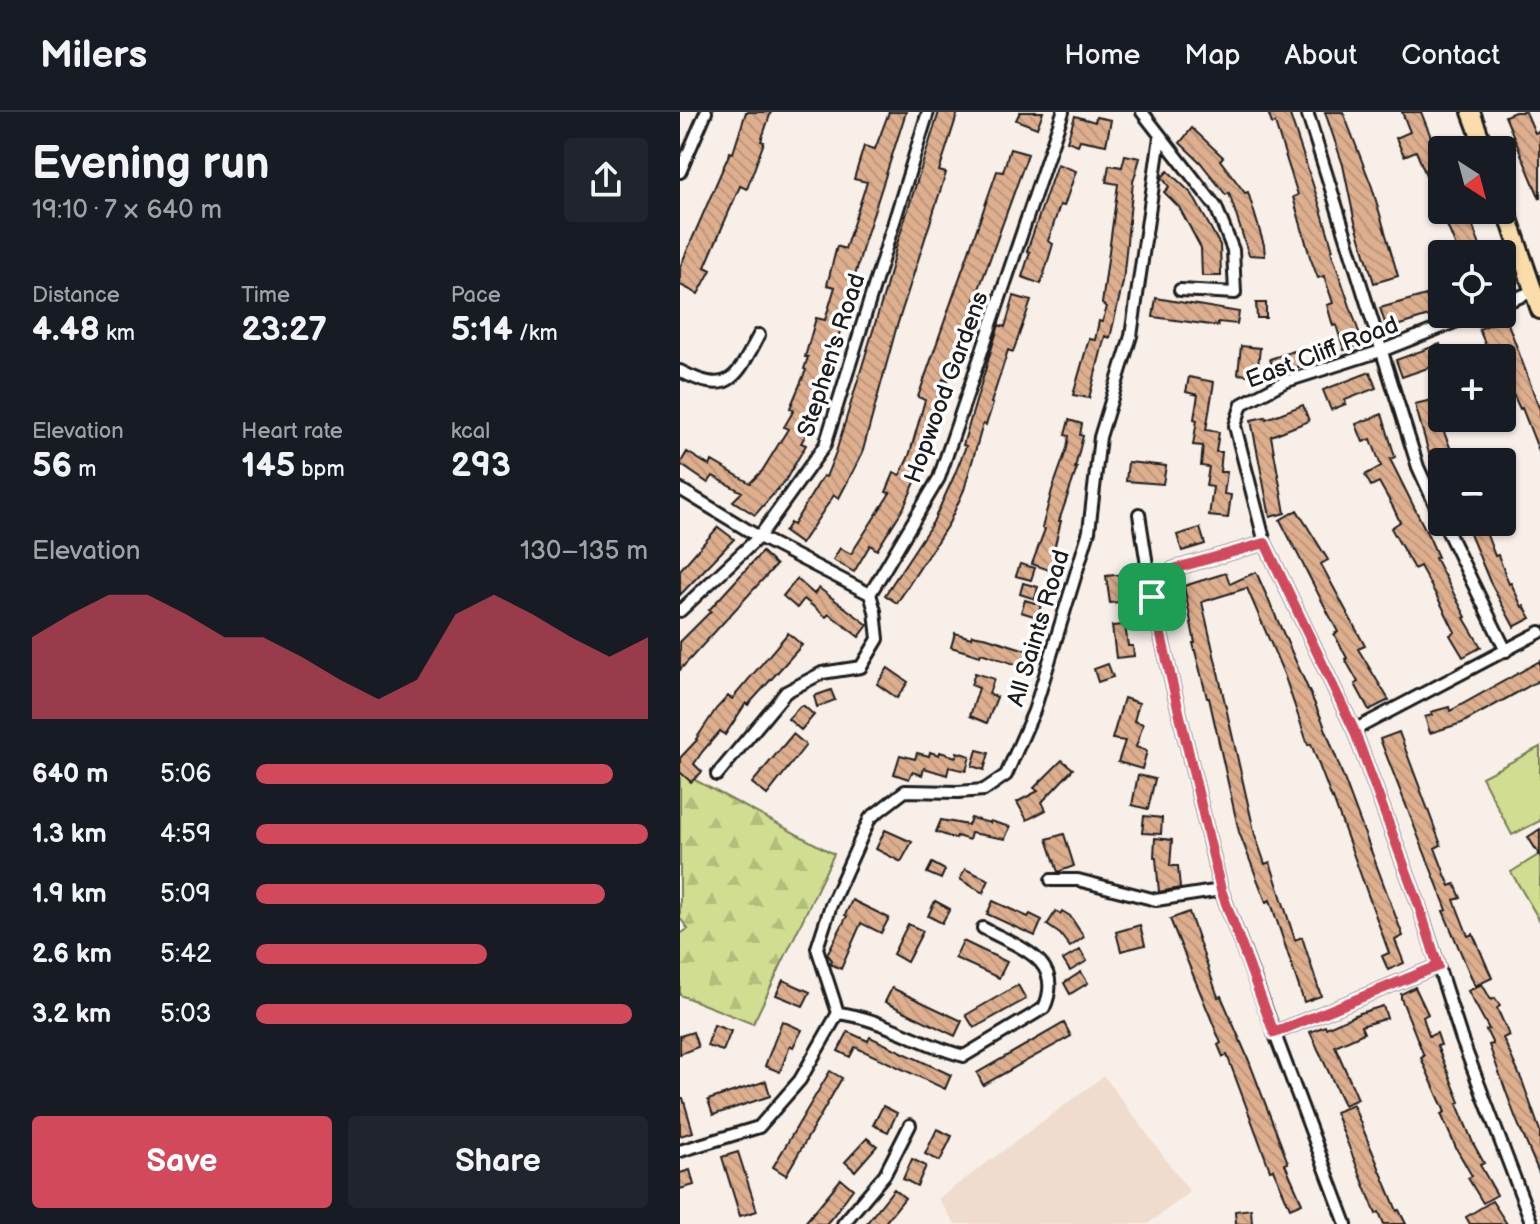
<!DOCTYPE html>
<html lang="en">
<head>
<meta charset="utf-8">
<style>
  :root { --surface:#171b24; --page:#20242c; --text:#f1f3f6; --muted:#9ea1a6; --line:#363941; --accent:#d1495b }
  body { margin:0; font-family:"Balsamiq Sans",sans-serif; background:var(--page); color:var(--text); height:100vh; display:flex; flex-direction:column; font-size:30px; white-space:nowrap }
  * { box-sizing:border-box; margin:0 }
  p { font-size:26px; color:var(--muted) }
  .icon { flex:none; width:44px; height:44px; fill:none; stroke:currentColor; stroke-width:2; stroke-linecap:round; stroke-linejoin:round }
  .map { position:relative; flex:1; overflow:hidden }
  .panel { display:flex; flex-direction:column; background:var(--surface); width:680px }
  .panel>* { flex:none }
  .needle { width:52px; rotate:144deg }
  .controls { position:absolute; left:748px; top:24px; display:grid; gap:16px }
  .controls a { display:grid; place-items:center; width:88px; height:88px; border-radius:8px; background:var(--surface); box-shadow:0 2px 6px #0004; font-size:40px }
  .pin { position:absolute; display:grid; place-items:center; width:68px; height:68px; color:#fff; margin:-34px; border-radius:16px; box-shadow:0 4px 12px #0006 }
  .round { display:grid; place-items:center; flex:none; width:84px; height:84px; border-radius:8px; background:var(--page) }
  .headline { display:flex; align-items:center; justify-content:space-between; height:136px; padding:0 32px }
  h1 { font-size:44px; font-weight:700; line-height:60px }
  .metrics { display:grid; grid-template-columns:repeat(3,1fr); gap:12px; height:136px; padding:8px 32px }
  .metrics div { display:grid; align-content:center }
  .metrics b { font-size:34px; font-weight:700 }
  .metrics small { font-size:22px; font-weight:400 }
  .metrics p { font-size:22px }
  .chart { height:224px; padding:16px 32px }
  .chart p { display:flex; justify-content:space-between }
  .chart svg { width:100%; height:144px; margin-top:8px; fill:var(--accent); opacity:.7 }
  .primary-button { display:flex; gap:16px; margin-top:auto; padding:16px 32px }
  .primary-button a { flex:1; height:92px; border-radius:8px; background:var(--accent); color:#fff; font-size:32px; font-weight:700; line-height:92px; text-align:center }
  .primary-button a+a { background:var(--page); color:var(--text) }
  ul { padding:0 32px; list-style:none; font-size:26px }
  li { display:grid; grid-template-columns:128px 96px 1fr; align-items:center; height:60px }
  li i { height:20px; border-radius:10px; background:var(--accent) }
  header { display:flex; align-items:center; gap:48px; box-sizing:border-box; height:112px; padding:0 40px; background:var(--surface); border-bottom:2px solid var(--line) }
  header strong { font-size:38px }
  nav { display:flex; gap:44px; margin-inline-start:auto; font-size:28px }
  main { display:flex; flex:1; min-height:0 }
  .map>svg:first-child { display:block }
  .built { fill:#f0dcce }
  .forest { fill:url(#forest-firs); stroke:#767c56; stroke-width:2 }
  .pitch { fill:#d1dd90; stroke:#767c56; stroke-width:2 }
  .building { fill:url(#building-back-hatch); stroke:#1c1c1c; stroke-width:2 }
  .lines { fill:none; stroke-linecap:round; stroke-linejoin:round }
  .minor-casing { stroke:#1c1c1c; stroke-width:16 }
  .trunk-casing { stroke:#1c1c1c; stroke-width:22 }
  .minor { stroke:#fff; stroke-width:10 }
  .trunk { stroke:#fbddab; stroke-width:16 }
  .route-casing { stroke:#fff; stroke-width:16 }
  .route { stroke:#d1495b; stroke-width:10 }
  .labels { text-anchor:middle; stroke-width:7; stroke-linejoin:round; paint-order:stroke }
  .street-label { font-size:24px; fill:#1c1c1c; stroke:#fff }
</style>
</head>
<body>
<header>
<strong>Milers</strong>
<nav><a>Home</a><a>Map</a><a>About</a><a>Contact</a></nav>
</header>
<main>
<section class="panel">
<div class="headline"><div><h1>Evening run</h1><p>19:10 · 7 × 640 m</p></div><a class="round"><svg class="icon" aria-label="share" viewBox="0 0 24 24"><path d="M12 15V3M7 8l5-5 5 5M5 13v7h14v-7"/></svg></a></div>
<div class="metrics">
<div><p>Distance</p><b>4.48<small> km</small></b></div>
<div><p>Time</p><b>23:27</b></div>
<div><p>Pace</p><b>5:14<small> /km</small></b></div>
</div>
<div class="metrics">
<div><p>Elevation</p><b>56<small> m</small></b></div>
<div><p>Heart rate</p><b>145<small> bpm</small></b></div>
<div><p>kcal</p><b>293</b></div>
</div>
<div class="chart"><p><span>Elevation</span>130–135 m</p>
<svg viewBox="0 0 160 44" preserveAspectRatio="none"><path d="M0 44V19L10 12L20 6L30 6L40 12L50 19L60 19L70 25L80 32L90 38L100 32L110 12L120 6L130 12L140 19L150 25L160 19V44z"/></svg>
</div>
<ul>
<li><b>640 m</b>5:06<i style="width:91%"></i></li>
<li><b>1.3 km</b>4:59<i style="width:100%"></i></li>
<li><b>1.9 km</b>5:09<i style="width:89%"></i></li>
<li><b>2.6 km</b>5:42<i style="width:59%"></i></li>
<li><b>3.2 km</b>5:03<i style="width:96%"></i></li>
</ul>
<div class="primary-button"><a>Save</a><a>Share</a></div>
</section>
<div class="map">
<svg width="860" height="1112" viewBox="0 0 860 1112">
  <defs>
    <pattern id="forest-firs" width="22" height="20" patternUnits="userSpaceOnUse" patternTransform="scale(2)"><rect width="22" height="20" fill="#d1dd90"/><path d="M5 1l3.5 6h-7zM16 11l3.5 6h-7z" fill="#b3bd7c"/></pattern>
    <pattern id="building-back-hatch" width="6" height="6" patternUnits="userSpaceOnUse" patternTransform="scale(2)"><rect width="6" height="6" fill="#deaf8f"/><path d="M-1 5l2 2M0 0l6 6M5-1l2 2" fill="none" stroke="#be967b"/></pattern>
  </defs>
  <rect width="100%" height="100%" fill="#f8efe9"/>
  <filter id="ink" filterUnits="userSpaceOnUse"><feTurbulence type="fractalNoise" baseFrequency=".0125" numOctaves="2"/><feDisplacementMap in="SourceGraphic" scale="16" xChannelSelector="R" yChannelSelector="G"/><feConvolveMatrix kernelMatrix="1 2 1 2 8 2 1 2 1" color-interpolation-filters="sRGB"/></filter>
  <g filter="url(#ink)">
    <path class="built" d="M424,964L510,1080L468,1112H275L258,1087Z"/>
    <path class="forest" d="M0,660L154,742L73,912L0,883V822L8,817L0,806Z"/>
    <path class="pitch" d="M860,635V709L832,723L802,665Z
      M860,742V809L831,760Z"/>
    <path class="building" d="M66,0H91L81,29L84,30L67,77L60,74L34,134L25,155L31,158L18,182L0,173V155L50,40L53,41Z
      M209,0H226L184,131L151,252L129,309L133,311L121,331L126,333L105,369L75,403L53,389L62,380L33,364L28,371L0,352L7,340L30,354L32,349L70,371L82,359L108,317L104,315L114,298L110,296L126,258L124,257L128,245H125L136,206L145,208L155,175L147,173L157,134L165,137L187,70L174,67L184,34L195,37Z
      M259,0H278L259,59L266,61L216,217L182,342L159,386L154,383L121,432L104,420L110,411L113,413L143,364L146,365L156,340L205,179L217,132Z
      M340,0H363L357,16L336,8Z
      M588,0H609L640,94L653,138L651,139L683,232L664,238L656,213L653,214L647,193L653,191L644,164L638,166L630,145L613,85L618,83L595,11L592,12Z
      M645,0H663L692,75L718,164L694,171L674,106L663,53Z
      M722,0H741L762,53V98H787L803,142H779L736,39L724,44L716,26L730,20Z
      M835,0H846L855,21L860,19V87L825,4Z
      M395,4L415,10L416,5L431,8L426,33L400,28L398,33L387,29Z
      M512,16L543,45L540,48L565,81L568,80L584,133L585,144L569,143L549,81L546,83L520,50L500,31Z
      M330,37L348,42L283,221L268,269L263,267L252,301L258,302L244,350L224,395L197,438L190,433L174,460L153,448L160,436L171,442L210,381L206,380L214,361L220,363L229,344L245,288L238,285L317,59L323,60Z
      M445,43L460,46L453,70L443,170L430,226L425,224L409,286L393,283L409,227L415,228L419,209L422,210L427,195L422,192L438,72L426,70L429,53L442,55Z
      M377,52L396,59L384,94L380,93L368,129L373,132L361,172L342,165L350,140L347,139Z
      M488,59L512,82L540,133L541,164H522L521,136L499,95L484,80L489,75L482,65Z
      M746,183L752,203L707,217L700,196Z
      M334,184L351,189L333,240L328,238L323,254L311,291L313,292L306,313L303,312L284,378L269,411L217,491L205,483L253,410L274,364L286,334L283,333L313,232L319,213L325,215Z
      M476,186L559,200L557,212L538,210V214L473,205Z
      M576,191H586V206H577Z
      M826,206L860,298V342L842,296L840,297L834,284L828,286L822,270V236L809,241L799,217Z
      M760,232L764,246H762V251L722,265L716,248Z
      M561,234L580,236L577,264L558,262Z
      M614,239L619,255L595,263L590,247Z
      M690,260L696,276L665,288L666,292L651,298L643,278Z
      M509,265L534,270L526,318L539,320L536,340H542L540,360H547L544,382L551,383L548,406L529,404L533,375L526,374L529,355L521,354L523,334L513,333L517,308L514,307L518,283L506,280Z
      M752,288L759,313H761L776,350L754,353L748,338L735,292Z
      M623,293L629,309L591,324L605,401L590,405L571,308L585,305L586,307Z
      M702,302L715,345L710,347L750,427L758,445L755,446L786,505L784,506L801,535L783,545L770,523L775,520L761,492L740,454L734,457L711,416L720,410L713,395L699,370L691,374L685,363L701,354L691,327L683,330L676,312Z
      M389,308L402,312L400,323L403,324L395,356H397L379,409H381L372,445L376,446L372,459L352,452L365,417L362,416L372,378L387,336L389,324L385,323Z
      M448,350L486,354L483,372L446,369Z
      M617,398L648,448L641,452L685,534L678,537L709,588L689,598L675,572L678,570L665,547L667,546L654,522L658,520L600,408Z
      M785,410H802L815,444L818,443L829,472L831,471L842,495L844,494L851,506L834,515L810,470Z
      M38,415L54,427L0,483V458Z
      M520,416L525,432L502,439L497,423Z
      M82,440L96,453L0,558V530L31,499L29,498Z
      M340,452L355,456L351,468L336,464Z
      M576,460L642,608L723,824L715,828L724,851L708,858L702,844L709,841L653,686L652,687L631,632L628,633L604,562L567,476L522,490L575,723L585,752L590,750L615,828L622,825L641,884L624,890L590,788L586,790L559,720L529,586H527L513,531H515L504,474L546,461L550,472Z
      M445,462L449,489L430,491L426,464Z
      M117,467L134,482L139,476L188,513L179,525L149,502L146,505L124,487L117,496L103,484Z
      M343,471L358,475L355,487L340,482Z
      M345,488L361,493L357,505L341,500Z
      M445,513L448,534H453L454,544L436,546L432,514Z
      M108,521L122,533L68,593L66,591L45,623L40,619L22,640L14,652L22,660L11,670L0,660V646L17,628L16,627L36,597L48,584L52,587Z
      M275,521L291,526L292,523L308,526L352,540L347,556L310,544L301,541L300,544L271,535Z
      M860,549V568L782,611L750,621L745,605L752,603L751,600L769,595L770,599Z
      M428,552L433,565L418,570L414,557Z
      M208,556L228,570L217,586L197,572Z
      M295,561L314,567L309,582L317,585L307,611L290,604L299,576L291,573Z
      M151,578L155,588L137,595L134,584Z
      M444,586L459,591L454,609L463,612L456,635L467,639L462,657L438,650L445,629L432,627Z
      M120,594H124L134,603L121,618L108,607Z
      M719,620L761,733L755,736L766,765L770,774L775,772L781,786L774,788L788,824L793,822L812,866L795,874L763,799L767,798L700,627Z
      M113,622L126,633L87,683L72,671Z
      M297,638L309,641L304,658L292,654Z
      M250,640L259,643L260,640L276,645L277,640L290,644L286,659L269,655L267,663L244,656L242,663L232,660L229,667L214,662L220,643L235,647L237,641L249,644Z
      M382,648L393,657L362,690L366,698L347,708L337,690L358,679L354,676Z
      M458,663L475,667L468,697L452,693Z
      M464,704L482,706L481,722L462,721Z
      M291,706L310,711V709L330,715L325,727L291,721L289,728L277,724L276,727L256,720L261,708L288,713Z
      M860,717V744L848,725Z
      M205,718L232,730L221,750L196,737Z
      M384,722L394,754L378,760L367,727Z
      M475,726L492,728L490,754H498L500,776L479,780L476,746L474,745Z
      M252,751L265,758L261,767L247,761Z
      M285,757L309,768L303,781L280,767Z
      M172,788L209,806L201,821L181,811L161,857L150,852L152,848L147,842L167,804L165,803Z
      M255,789L270,797L262,811L248,804Z
      M313,789L348,805L350,802L362,808L355,824L307,802Z
      M376,799L380,802L382,799L390,804L404,825L390,835L380,822L367,813Z
      M509,800L538,885L541,884L569,949L608,1051L605,1052L622,1091L610,1096L593,1057L590,1058L547,943L543,945L538,933L541,931L490,807Z
      M228,812L243,819L227,850L213,842Z
      M460,813L465,833L441,839L436,820Z
      M283,829L327,850L319,866L275,846Z
      M400,838L407,849L390,859L383,848Z
      M401,860L408,871L390,882L384,871Z
      M103,868L130,880L123,894L96,883Z
      M802,872L811,888L815,886L820,894L817,896L829,923L823,926L843,971L860,1019V1063L836,1007L809,933L813,932L806,918L809,917L788,879Z
      M338,873L346,887L294,916L286,903Z
      M735,875L748,902L743,905L749,924L757,921L761,933L757,934L780,990L777,992L793,1031L804,1051L800,1053L817,1083L803,1091L788,1066L792,1064L776,1036L761,1002L765,1000L741,946L744,944L721,886V882Z
      M212,876L282,909L275,924L205,890Z
      M703,894L707,906L681,914L684,921L655,934L678,987L664,993L630,920L645,914L646,916L680,901Z
      M102,909L122,918L113,935L110,933L100,960L85,954Z
      M384,911L391,924L303,973L297,961Z
      M34,913L51,919L43,939L27,934Z
      M13,920L18,935L0,942V924Z
      M168,920L188,929L190,925L271,963L265,977L175,935L170,945L158,939Z
      M150,959L162,966L106,1063L93,1055Z
      M86,969L90,984L33,1003L28,988Z
      M0,986H3L13,1020L0,1024Z
      M673,993L717,1099L719,1098L726,1112H704L699,1100L696,1102L655,1000Z
      M203,994L217,1001L208,1020L193,1013Z
      M257,1017L272,1024L260,1049L245,1042Z
      M187,1026L197,1034L175,1059L165,1050Z
      M58,1040L77,1099L60,1104L42,1045Z
      M232,1047L246,1054L237,1074L223,1067Z
      M10,1058L14,1073L0,1077V1061Z
      M161,1067L173,1077L153,1104L146,1112H124Z
      M214,1077L225,1086L204,1112H186Z
      M812,1089L827,1112H790L786,1105Z
      M571,1097L572,1112H556L555,1099Z"/>
    <g class="lines">
      <defs>
        <path id="minor" d="M462,0L536,95L553,138L555,181L500,178
          M627,0L738,355L762,408
          M0,60L26,0
          M822,192L854,179
          M795,202L701,239L604,270L562,292L555,314L585,431L674,618L738,791L782,928L852,1112
          M0,259C50,285 56,266 79,223
          M0,377L79,425L190,482L259,366L383,0
          M459,402L472,485L541,778L666,1112
          M763,410L826,539
          M472,485L493,457L585,431
          M0,499L79,425L145,333L248,0
          M674,618L860,520
          M37,663L106,580L142,561L181,555L198,527L195,499L190,482
          M371,768H398L476,788L541,778
          M158,901L137,836L151,793L190,706L225,679L278,680L304,678L326,663L354,599L409,419L420,325L451,224L480,25
          M158,901C201,906 241,933 284,944L364,896C386,847 337,835 303,816
          M594,921L758,854
          M0,1039L79,1015L120,968L158,901
          M163,1112L205,1062L230,1013"/>
        <path id="trunk" d="M791,0L805,38
          M822,86L860,198"/>
      </defs>
      <use href="#minor" class="minor-casing"/>
      <use href="#trunk" class="trunk-casing"/>
      <use href="#minor" class="minor"/>
      <use href="#trunk" class="trunk"/>
    </g>
  </g>
  <g class="lines" filter="url(#ink)">
    <defs>
      <path id="route" d="M585,431L674,618L738,791L758,854L594,921L541,778L472,485L493,457Z"/>
    </defs>
    <use href="#route" class="route-casing"/>
    <use href="#route" class="route"/>
  </g>
  <g class="labels">
    <g class="street-label">
      <text transform="translate(642 240) rotate(-21)" y="8">East Cliff Road</text>
      <text transform="translate(151 243) rotate(-72)" y="8">Stephen's Road</text>
      <text transform="translate(266 275) rotate(-70)" y="8">Hopwood Gardens</text>
      <text transform="translate(358 516) rotate(-73)" y="8">All Saints Road</text>
    </g>
  </g>
</svg>
<div class="controls">
<a><svg class="needle" viewBox="-14 -14 28 28"><path d="M0-13l5 13h-10z" fill="#e53935"/><path d="M0 13l5-13h-10z" fill="#9ea1a6"/></svg></a>
<a><svg class="icon" aria-label="locate" viewBox="0 0 24 24"><circle cx="12" cy="12" r="6"/><path d="M12 2v4M12 18v4M2 12h4M18 12h4"/></svg></a>
<a>+</a>
<a>−</a>
</div>
<div class="pin" style="left:472px;top:485px;background:#1e9e55"><svg class="icon" aria-label="arrive" viewBox="0 0 24 24"><path d="M6 21V4h12l-3 4 3 4H6"/></svg></div>
</div>
</main>
</body>
</html>
